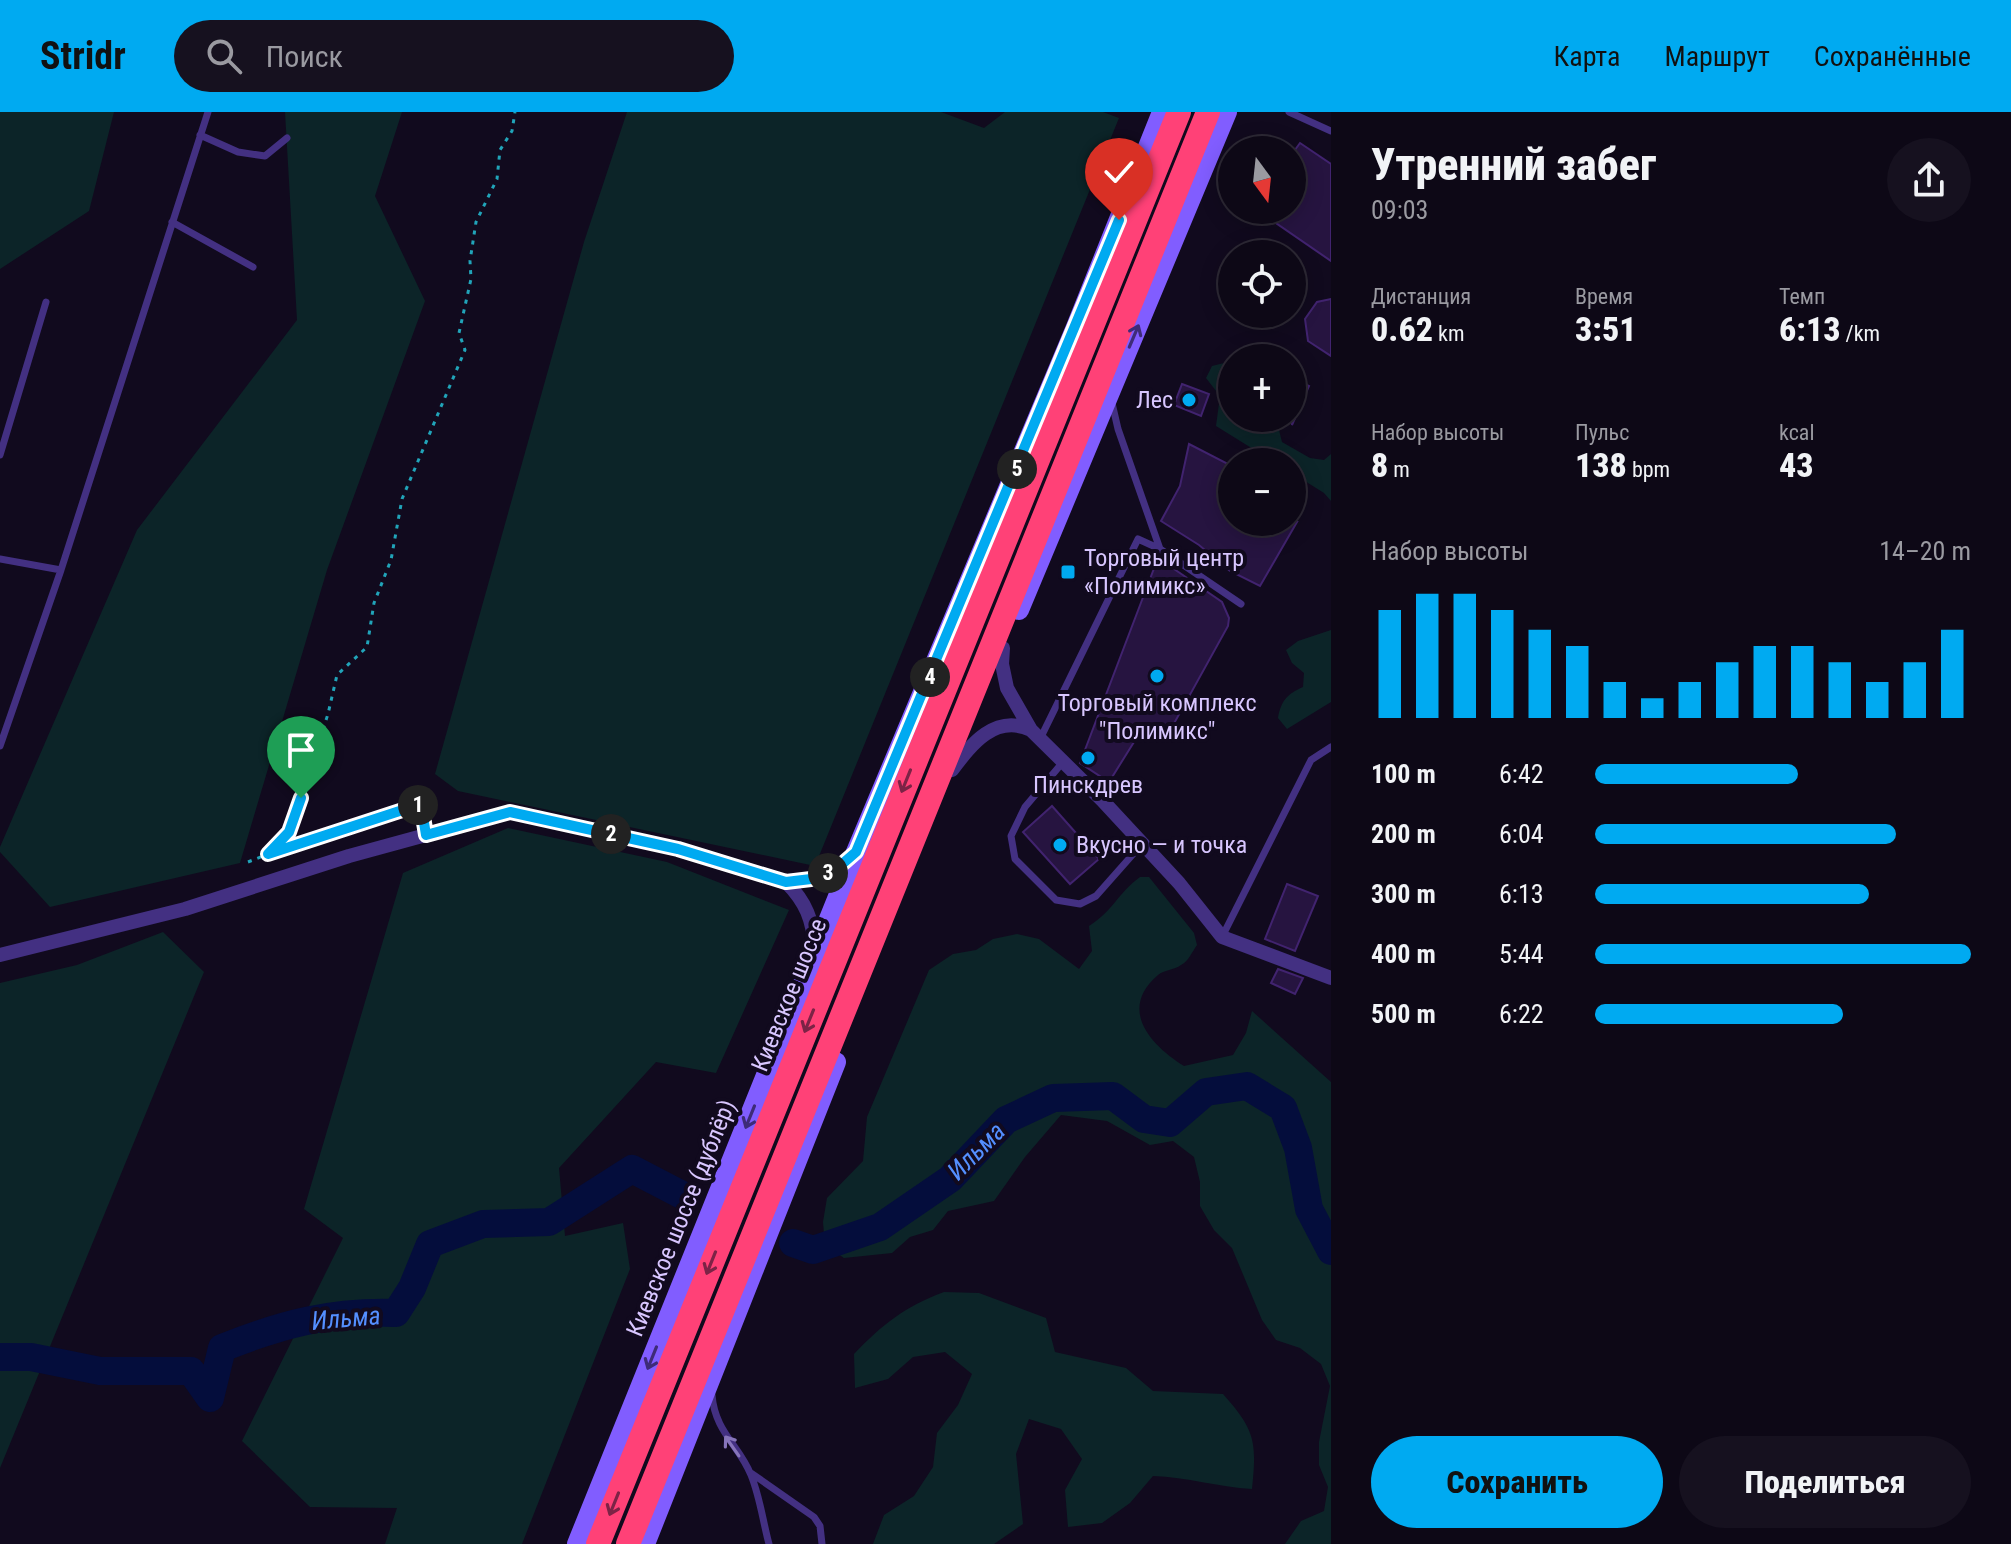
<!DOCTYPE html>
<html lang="ru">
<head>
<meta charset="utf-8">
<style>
  :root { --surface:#0d0816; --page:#16111f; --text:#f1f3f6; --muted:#9a9aa1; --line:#2d2935; --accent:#00aaf1 }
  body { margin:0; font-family:"Roboto Condensed",sans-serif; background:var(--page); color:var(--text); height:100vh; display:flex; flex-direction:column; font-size:30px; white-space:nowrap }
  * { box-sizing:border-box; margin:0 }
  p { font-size:26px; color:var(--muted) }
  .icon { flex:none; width:44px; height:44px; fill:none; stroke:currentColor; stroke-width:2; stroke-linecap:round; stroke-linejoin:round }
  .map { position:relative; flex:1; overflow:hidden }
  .drawer { display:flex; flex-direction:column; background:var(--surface); width:680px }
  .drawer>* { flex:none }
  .needle { width:52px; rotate:165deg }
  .buttons { position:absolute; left:1218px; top:24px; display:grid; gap:16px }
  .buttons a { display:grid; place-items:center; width:88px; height:88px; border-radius:50%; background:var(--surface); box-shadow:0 4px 20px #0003,0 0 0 2px var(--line); font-size:40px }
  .pin { position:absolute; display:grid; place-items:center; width:68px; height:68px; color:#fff; margin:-82px -34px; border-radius:50% 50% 50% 0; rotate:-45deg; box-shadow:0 0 8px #0007 }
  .pin .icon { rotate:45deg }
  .km { position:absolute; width:40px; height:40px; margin:-20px; border-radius:50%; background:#222; color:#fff; font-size:22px; line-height:40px; text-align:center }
  .round { display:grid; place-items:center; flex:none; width:84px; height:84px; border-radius:42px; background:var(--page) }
  .head { display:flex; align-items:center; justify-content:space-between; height:136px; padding:0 40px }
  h1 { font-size:44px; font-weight:800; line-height:60px }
  .stats { display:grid; grid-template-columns:repeat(3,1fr); gap:12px; height:136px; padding:8px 40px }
  .stats div { display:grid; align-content:center }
  .stats b { font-size:34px; font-weight:800 }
  .stats small { font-size:22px; font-weight:400 }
  .stats p { font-size:22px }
  .chart { height:224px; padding:16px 40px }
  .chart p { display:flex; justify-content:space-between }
  .chart svg { width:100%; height:144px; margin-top:8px; stroke:var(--accent); stroke-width:6 }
  .button { display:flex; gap:16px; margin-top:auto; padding:16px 40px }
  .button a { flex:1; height:92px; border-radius:48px; background:var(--accent); color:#111; font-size:32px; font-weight:800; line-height:92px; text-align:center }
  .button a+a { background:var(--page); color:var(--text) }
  ul { padding:0 40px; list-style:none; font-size:26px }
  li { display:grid; grid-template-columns:128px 96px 1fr; align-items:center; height:60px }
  li i { height:20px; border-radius:10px; background:var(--accent) }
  header { display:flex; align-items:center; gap:48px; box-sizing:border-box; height:112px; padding:0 40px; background:var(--accent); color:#111 }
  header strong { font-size:38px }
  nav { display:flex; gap:44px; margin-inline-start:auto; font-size:28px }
  .search { width:560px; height:72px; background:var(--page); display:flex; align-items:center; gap:20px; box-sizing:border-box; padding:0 28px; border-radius:44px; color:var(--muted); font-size:30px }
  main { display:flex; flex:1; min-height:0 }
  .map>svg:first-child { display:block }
  .green { fill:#0c2428 }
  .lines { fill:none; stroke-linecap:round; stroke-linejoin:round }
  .river { stroke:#040d3c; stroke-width:28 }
  .building { fill:#261440; stroke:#41236f; stroke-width:2 }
  .path { stroke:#21a4b9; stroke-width:3; stroke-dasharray:4 6; stroke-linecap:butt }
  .lane { stroke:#433082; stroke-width:7 }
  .street { stroke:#433082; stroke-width:14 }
  .secondary { stroke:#815dff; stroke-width:20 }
  .highway { stroke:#ff4177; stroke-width:24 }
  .oneway { stroke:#3e2b78 }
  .oneway2 { stroke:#7c2346 }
  .oneway3 { stroke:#8674ba }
  .route-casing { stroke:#fff; stroke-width:16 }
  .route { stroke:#00aaf1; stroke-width:10 }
  .poi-dot { fill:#00aaf1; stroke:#110a1e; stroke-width:3 }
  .labels { text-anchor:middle; stroke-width:8; stroke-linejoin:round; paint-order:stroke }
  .poi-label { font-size:24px; fill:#d8c6ff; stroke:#110a1e; text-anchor:start }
  .street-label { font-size:24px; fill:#d8c6ff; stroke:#110a1e }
  .water-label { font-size:26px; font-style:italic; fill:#548fff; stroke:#110a1e }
</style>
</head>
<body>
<header>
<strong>Stridr</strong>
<div class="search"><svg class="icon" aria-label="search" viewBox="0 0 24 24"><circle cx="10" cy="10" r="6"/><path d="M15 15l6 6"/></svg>Поиск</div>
<nav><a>Карта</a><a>Маршрут</a><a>Сохранённые</a></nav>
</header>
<main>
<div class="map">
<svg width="1331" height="1432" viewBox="0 0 1331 1432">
  <rect width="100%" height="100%" fill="#110a1e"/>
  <path class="green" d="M0,0H114L89,99L0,157Z
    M285,0H402L375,84L425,189L327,458L240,751L50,795L0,740V735L137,418L297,208Z
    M627,0H941L984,16L1005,0H1103L1119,6L815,754L458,679L435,662L584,130Z
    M1232,249V306H1276L1282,330L1310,346L1324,348L1331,342V389L1324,381L1292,361V350H1274L1216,314L1220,284L1206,266L1212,254Z
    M1331,518V590L1287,617L1278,606C1281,589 1287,582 1303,575L1304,561L1292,551L1286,538L1298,529Z
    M508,716L667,750L789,798L716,961L656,950L559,1056L565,1124L623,1111L630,1157L522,1432H385L397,1396L310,1395L242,1329L343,1126L304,1097L403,761Z
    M1140,765H1149L1194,821L1197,833C1192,840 1188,850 1181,853C1174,858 1164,858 1158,863C1117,898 1152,934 1184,954L1233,943L1246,921L1252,899L1331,970V1432H1285L1301,1409L1324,1399L1328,1375L1319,1353V1330L1330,1274L1321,1252L1300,1236L1276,1228L1262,1208L1232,1136L1214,1118L1200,1094V1070L1194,1045L1173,1029L1150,1033L1107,1009L1061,1003L1025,1045L994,1089L948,1099L933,1118L910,1125L892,1141L844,1146L825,1133L823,1110L827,1086L863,1049L867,1005L929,858L953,842L976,838L993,827L1017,822L1039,827L1079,857L1092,839L1089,814C1114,798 1117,782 1140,765Z
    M163,820L204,860L0,1356V871L77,853Z
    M944,1180L979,1181L1046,1206L1055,1240L1126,1256L1153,1279L1223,1282C1255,1318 1257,1329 1252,1377C1218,1375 1187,1365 1153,1364L1130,1391L1102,1411L1068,1415L1065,1378L1082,1347L1061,1317L1029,1307L1016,1342L1023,1412L994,1432H873L884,1403L914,1384L933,1355L937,1321L958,1293L972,1262L945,1240L913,1245L888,1267L855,1276L854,1242C883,1212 904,1195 944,1180Z"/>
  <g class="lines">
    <path class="river" d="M793,1131L813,1138L880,1115L950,1067L1006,1008L1053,986L1113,984L1144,1007L1170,1011L1206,980L1247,974L1283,996L1298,1036L1309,1097L1331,1139
      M0,1245H31L100,1259H191L210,1286L222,1236C282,1212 331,1199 396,1201L412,1176L430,1132L483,1112L549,1110L632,1057L682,1083"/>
  </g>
  <path class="building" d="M1300,31L1331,52V149L1257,98H1292V42Z
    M1331,187V244L1308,229L1305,207L1317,190Z
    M1292,266L1309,274L1292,313Z
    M1182,272L1209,282L1201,304L1174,293Z
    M1189,332L1232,354V410H1297L1260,474L1230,459L1199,433L1161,409L1180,374Z
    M1158,446L1222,490L1229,506L1228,514L1166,626L1144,614L1109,670L1080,651Z
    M1052,694L1099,747L1070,772L1023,720Z
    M1287,772L1318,784L1295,839L1265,827Z
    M1278,857L1303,866L1295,882L1271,871Z"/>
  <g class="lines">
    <path class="path" d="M269,741L421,692L424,707
      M248,750L268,742L289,720L328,602L337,563L367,535L374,491L391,448L402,387L465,238L459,221L471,167L470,149L476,110L497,67L500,38L512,19L515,0"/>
    <path class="lane" d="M1289,0L1331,19
      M200,23L238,40L265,44L287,26
      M172,110L253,155
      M1112,291L1118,317L1160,437
      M0,343L46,190
      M0,447L61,458
      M1041,625L1138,427L1160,437L1241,492
      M0,634L61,458L208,0
      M1063,650L1025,695L1011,724L1015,747L1056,788L1080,792L1096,784L1142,732
      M1222,825L1311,648L1331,635
      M712,1283C715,1320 739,1333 751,1363C760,1385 763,1410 769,1432
      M751,1361L814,1405L820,1414L822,1432"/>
    <path class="street" d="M1003,536L1002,552L1007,576L1031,618L1102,688L1179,771L1222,825L1331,866
      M952,658C971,633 995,601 1031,618
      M786,770C806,790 813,808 815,837
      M0,843L185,797L349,744L510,700L678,737L786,770L811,767L833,760L852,744"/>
    <path class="secondary" d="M1019,498L1227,0
      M577,1432L856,740L1076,215L1162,0
      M645,1432L836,950"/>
    <path class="highway" d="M598,1432L1179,0
      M628,1432L1208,0"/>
  </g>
  <defs><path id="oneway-shaft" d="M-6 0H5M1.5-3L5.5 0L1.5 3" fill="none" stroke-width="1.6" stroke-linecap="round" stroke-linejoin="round" transform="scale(2)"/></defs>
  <g class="oneway">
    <use href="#oneway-shaft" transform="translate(1134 224) rotate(-67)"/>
    <use href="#oneway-shaft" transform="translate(750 1005) rotate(112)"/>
    <use href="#oneway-shaft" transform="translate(652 1246) rotate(112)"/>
  </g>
  <g class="oneway2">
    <use href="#oneway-shaft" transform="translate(906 669) rotate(112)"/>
    <use href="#oneway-shaft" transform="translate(809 909) rotate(112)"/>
    <use href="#oneway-shaft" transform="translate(711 1151) rotate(112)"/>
    <use href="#oneway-shaft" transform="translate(614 1392) rotate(112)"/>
  </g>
  <use class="oneway3" href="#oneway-shaft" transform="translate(732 1334) rotate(-125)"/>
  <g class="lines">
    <defs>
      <path id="route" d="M301,686L289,720L268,742L421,692L426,723L510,700L678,737L786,770L811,767L833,760L856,740L1119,108"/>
    </defs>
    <use href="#route" class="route-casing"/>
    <use href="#route" class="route"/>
  </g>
  <g class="poi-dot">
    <circle cx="1189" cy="288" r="8"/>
    <rect x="1060" y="452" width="16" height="16" rx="4"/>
    <circle cx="1157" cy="564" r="8"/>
    <circle cx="1088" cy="646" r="8"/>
    <circle cx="1060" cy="733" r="8"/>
  </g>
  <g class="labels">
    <g class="poi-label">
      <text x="1173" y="296" text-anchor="end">Лес</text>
      <text x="1084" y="454">Торговый центр<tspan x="1084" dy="28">«Полимикс»</tspan></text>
      <text x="1157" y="599" text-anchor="middle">Торговый комплекс<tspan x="1157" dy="28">"Полимикс"</tspan></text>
      <text x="1088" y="681" text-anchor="middle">Пинскдрев</text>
      <text x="1076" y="741">Вкусно — и точка</text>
    </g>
    <g class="street-label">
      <text transform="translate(789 883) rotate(-68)" y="8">Киевское шоссе</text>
      <text transform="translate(681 1106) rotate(-68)" y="8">Киевское шоссе (дублёр)</text>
    </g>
    <g class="water-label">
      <text transform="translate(976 1039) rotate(-45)" y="9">Ильма</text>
      <text transform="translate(346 1206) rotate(-5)" y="9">Ильма</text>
    </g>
  </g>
</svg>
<div class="buttons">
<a><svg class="needle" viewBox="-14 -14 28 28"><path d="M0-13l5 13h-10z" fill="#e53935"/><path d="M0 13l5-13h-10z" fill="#9a9aa1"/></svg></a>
<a><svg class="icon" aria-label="locate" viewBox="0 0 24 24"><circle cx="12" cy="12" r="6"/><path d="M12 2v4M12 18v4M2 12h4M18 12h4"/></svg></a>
<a>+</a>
<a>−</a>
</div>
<div class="pin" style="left:301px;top:686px;background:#1e9e55"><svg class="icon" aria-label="arrive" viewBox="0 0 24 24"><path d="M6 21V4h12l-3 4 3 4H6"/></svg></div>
<div class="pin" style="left:1119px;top:108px;background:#d93025"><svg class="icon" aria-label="check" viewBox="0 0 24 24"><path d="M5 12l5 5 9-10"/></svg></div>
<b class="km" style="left:418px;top:693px">1</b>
<b class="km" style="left:611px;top:722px">2</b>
<b class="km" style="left:828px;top:761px">3</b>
<b class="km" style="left:930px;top:565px">4</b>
<b class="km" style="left:1017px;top:357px">5</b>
</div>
<section class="drawer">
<div class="head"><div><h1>Утренний забег</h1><p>09:03</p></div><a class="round"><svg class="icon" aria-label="share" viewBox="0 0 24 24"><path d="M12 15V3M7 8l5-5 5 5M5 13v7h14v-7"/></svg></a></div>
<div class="stats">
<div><p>Дистанция</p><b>0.62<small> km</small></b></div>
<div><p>Время</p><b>3:51</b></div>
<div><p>Темп</p><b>6:13<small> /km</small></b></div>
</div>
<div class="stats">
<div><p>Набор высоты</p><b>8<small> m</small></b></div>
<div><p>Пульс</p><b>138<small> bpm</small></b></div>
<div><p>kcal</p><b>43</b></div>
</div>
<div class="chart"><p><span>Набор высоты</span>14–20 m</p>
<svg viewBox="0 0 160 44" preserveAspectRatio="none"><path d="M5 44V11M15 44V6M25 44V6M35 44V11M45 44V17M55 44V22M65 44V33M75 44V38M85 44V33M95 44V27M105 44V22M115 44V22M125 44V27M135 44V33M145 44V27M155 44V17"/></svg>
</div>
<ul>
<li><b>100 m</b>6:42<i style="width:54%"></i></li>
<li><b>200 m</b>6:04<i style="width:80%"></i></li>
<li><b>300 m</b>6:13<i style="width:73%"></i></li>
<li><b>400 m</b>5:44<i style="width:100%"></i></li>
<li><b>500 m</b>6:22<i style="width:66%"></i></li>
</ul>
<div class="button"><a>Сохранить</a><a>Поделиться</a></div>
</section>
</main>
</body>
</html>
